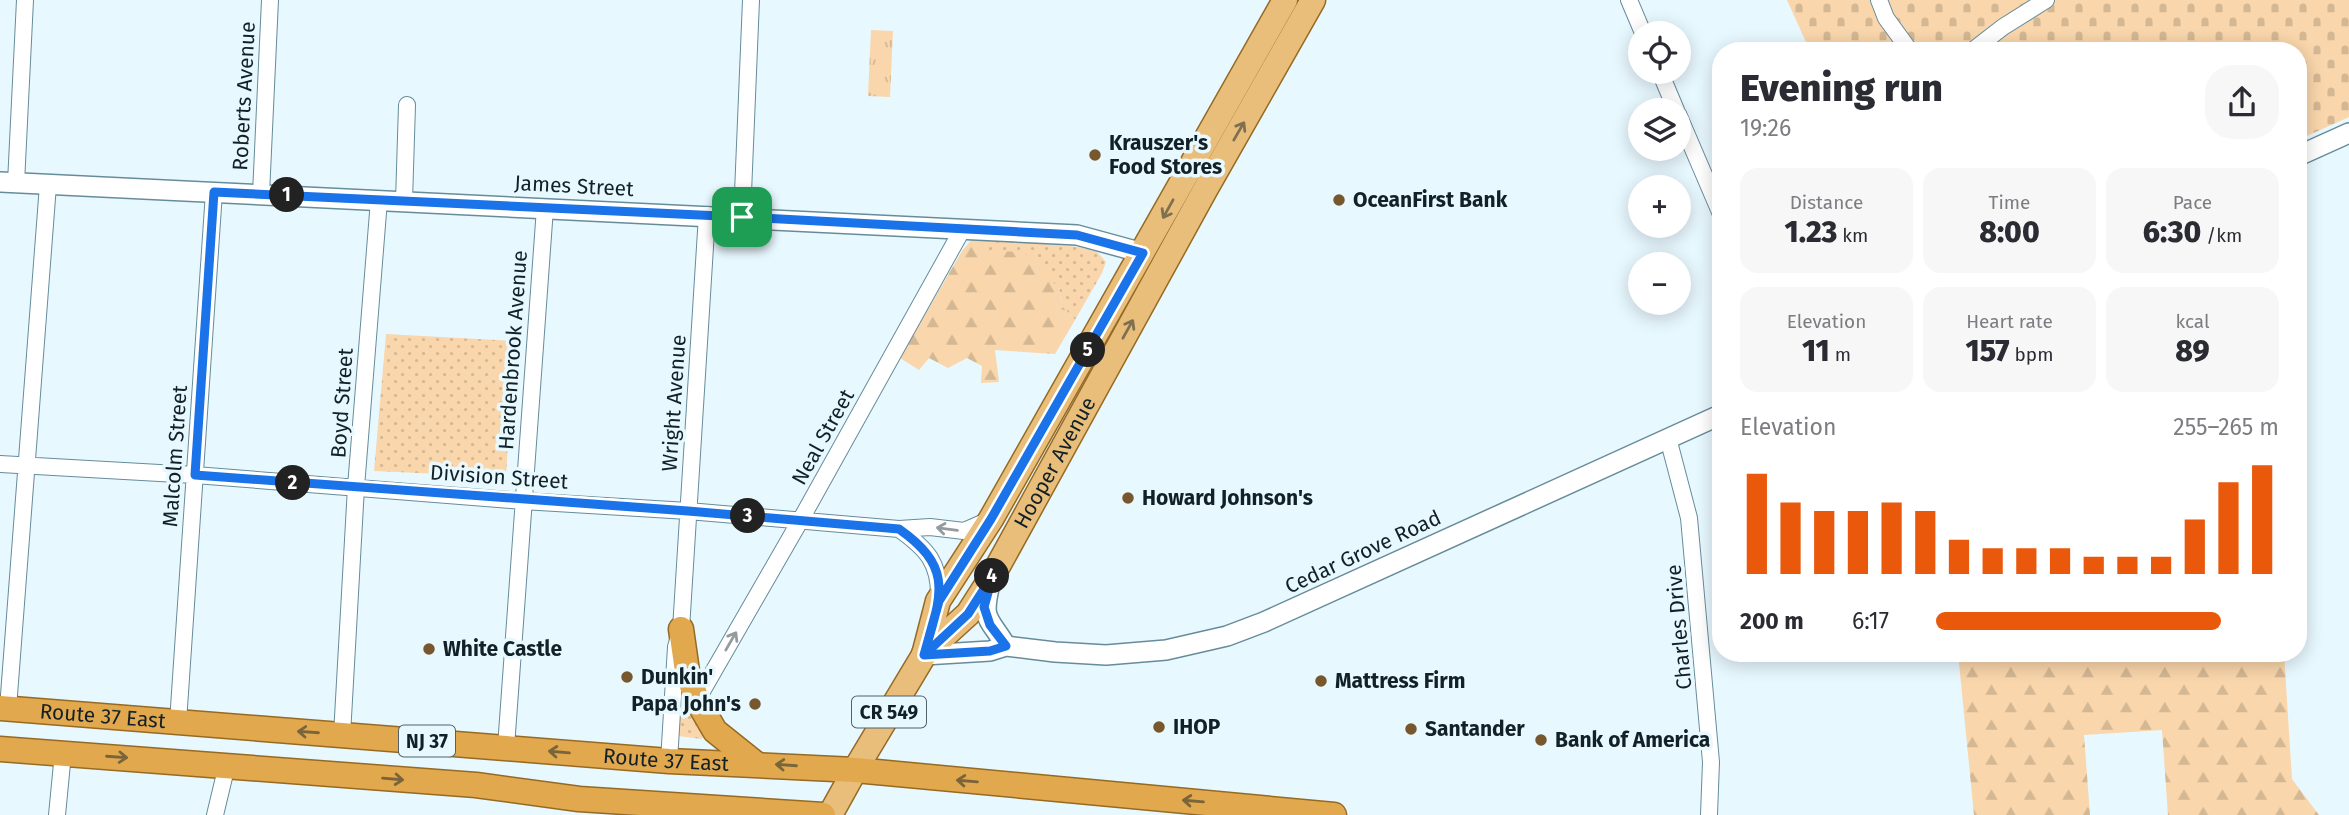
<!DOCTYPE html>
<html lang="en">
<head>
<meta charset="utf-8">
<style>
  :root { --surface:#fff; --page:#f7f7f7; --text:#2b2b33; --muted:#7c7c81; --accent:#ea580c }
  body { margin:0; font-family:"Fira Sans",sans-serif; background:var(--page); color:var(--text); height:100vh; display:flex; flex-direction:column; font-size:26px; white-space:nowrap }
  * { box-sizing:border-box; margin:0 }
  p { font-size:23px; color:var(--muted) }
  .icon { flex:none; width:38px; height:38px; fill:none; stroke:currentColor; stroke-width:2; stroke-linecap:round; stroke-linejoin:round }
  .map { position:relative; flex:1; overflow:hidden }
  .details { position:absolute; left:1712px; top:42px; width:595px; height:620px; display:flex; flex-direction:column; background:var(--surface); border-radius:28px; box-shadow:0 4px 18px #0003 }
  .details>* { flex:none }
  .tools { position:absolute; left:1628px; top:21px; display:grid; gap:14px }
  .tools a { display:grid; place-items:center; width:63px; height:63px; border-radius:50%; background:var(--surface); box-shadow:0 4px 18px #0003; font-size:35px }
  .pin { position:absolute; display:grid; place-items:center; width:60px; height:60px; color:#fff; margin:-30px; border-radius:14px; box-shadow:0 4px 10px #0006 }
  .km { position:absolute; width:35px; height:35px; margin:-18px; border-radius:50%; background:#222; color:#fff; font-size:19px; line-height:35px; text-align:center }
  .round { display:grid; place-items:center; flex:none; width:74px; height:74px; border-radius:28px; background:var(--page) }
  .summary { display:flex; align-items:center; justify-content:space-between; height:119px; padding:0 28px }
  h1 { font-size:38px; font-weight:800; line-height:52px }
  .stats { display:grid; grid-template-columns:repeat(3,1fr); gap:10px; height:119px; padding:7px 28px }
  .stats div { display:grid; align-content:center; border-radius:18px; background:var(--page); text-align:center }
  .stats b { font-size:30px; font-weight:800 }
  .stats small { font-size:19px; font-weight:400 }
  .stats p { font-size:19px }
  .chart { height:196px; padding:14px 28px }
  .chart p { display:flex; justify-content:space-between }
  .chart svg { width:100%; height:126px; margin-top:7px; stroke:var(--accent); stroke-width:6 }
  ul { padding:0 28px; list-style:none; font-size:23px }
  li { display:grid; grid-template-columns:112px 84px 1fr; align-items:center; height:52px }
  li i { height:18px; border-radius:9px; background:var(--accent) }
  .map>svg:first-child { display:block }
  .grass { fill:url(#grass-dots) }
  .forest { fill:url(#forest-firs) }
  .cemetery { fill:url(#cemetery-stones) }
  .park { fill:url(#park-tufts) }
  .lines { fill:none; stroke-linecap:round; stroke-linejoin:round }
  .minor-casing { stroke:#668c9a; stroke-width:18 }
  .tertiary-casing { stroke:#668c9a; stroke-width:22 }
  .primary-casing { stroke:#956a23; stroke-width:27 }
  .trunk-casing { stroke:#956a23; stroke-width:27 }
  .minor { stroke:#fff; stroke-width:16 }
  .tertiary { stroke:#fff; stroke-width:19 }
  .primary { stroke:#e9be7a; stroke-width:24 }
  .trunk { stroke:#e2a84e; stroke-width:24 }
  .oneway { stroke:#7e7050 }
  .oneway2 { stroke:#949b9e }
  .oneway3 { stroke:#7a643a }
  .route-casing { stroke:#fff; stroke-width:14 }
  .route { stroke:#1a73e8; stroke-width:9 }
  .poi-dot { fill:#78572e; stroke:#e8f8ff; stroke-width:2.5 }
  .labels { text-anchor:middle; stroke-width:7; stroke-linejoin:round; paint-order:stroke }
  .shield { fill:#e8f8ff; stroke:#526268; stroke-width:2 }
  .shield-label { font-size:19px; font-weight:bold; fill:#122127 }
  .street-label { font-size:21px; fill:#122127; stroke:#e8f8ff }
  .poi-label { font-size:21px; font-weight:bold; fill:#122127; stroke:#e8f8ff; text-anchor:start }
</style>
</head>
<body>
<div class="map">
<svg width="2349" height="815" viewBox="0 0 2349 815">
  <defs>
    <pattern id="grass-dots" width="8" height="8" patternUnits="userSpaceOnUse" patternTransform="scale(1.75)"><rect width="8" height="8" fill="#f9d6ab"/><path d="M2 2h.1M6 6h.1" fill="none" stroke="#d4b793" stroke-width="1.8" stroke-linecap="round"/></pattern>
    <pattern id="forest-firs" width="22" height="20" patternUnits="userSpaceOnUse" patternTransform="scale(1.75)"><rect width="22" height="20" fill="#f9d6ab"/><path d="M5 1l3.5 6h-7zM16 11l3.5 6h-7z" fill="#d4b793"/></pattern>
    <pattern id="cemetery-stones" width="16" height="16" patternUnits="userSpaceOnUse" patternTransform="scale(1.75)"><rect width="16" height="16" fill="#f9d6ab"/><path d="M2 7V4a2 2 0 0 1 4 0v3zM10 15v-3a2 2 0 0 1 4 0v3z" fill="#d4b793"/></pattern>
    <pattern id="park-tufts" width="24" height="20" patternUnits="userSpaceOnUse" patternTransform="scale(1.75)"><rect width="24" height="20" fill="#f9d6ab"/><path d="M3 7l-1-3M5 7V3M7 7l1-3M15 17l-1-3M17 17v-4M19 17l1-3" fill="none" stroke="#d4b793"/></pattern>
  </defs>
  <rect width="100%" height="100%" fill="#e8f8ff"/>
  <path class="grass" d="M985,239L1079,247L1097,252L1106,262L1102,273L1075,320L1062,306L1059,288L985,250Z
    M386,334L514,341L506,477L374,471Z
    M683,693L703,735L702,739L678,736L681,694Z"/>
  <path class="forest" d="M972,239H985V250L1016,252L1032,256L1059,289L1062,306L1075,320L1055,354L995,350L999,382L981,383L982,366L967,358L948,368L929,358L919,370L900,358L962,251Z
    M1958,653H2284L2292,779L2319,815H2168L2162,730L2084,735L2090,815H1974Z"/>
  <path class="cemetery" d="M1787,0H2349V117L2298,140V51H1810Z"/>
  <path class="park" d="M871,30L893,31L890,97L868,96Z"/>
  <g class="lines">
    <defs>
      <path id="minor" d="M1629,0L1643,33
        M1879,0L1886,18L1910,51
        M1972,51L2003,27L2046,0
        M1660,72L1676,110
        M1678,114L1720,212
        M16,183L25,0
        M261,194L270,0
        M404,201L407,105
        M742,217L751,0
        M1668,438L1689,518L1711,762L1709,815
        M0,464L195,475L523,501L688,511L899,529L930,527L964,531L989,520
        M899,529C927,549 940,563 939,598
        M697,700L800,521L962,230
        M8,708L48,185
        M178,722L214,192
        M342,735L356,487L379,200
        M506,747L545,208
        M669,761L676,647L681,629L707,215
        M57,815L63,753
        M215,815L227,765"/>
      <path id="tertiary" d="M2298,156L2349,133
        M0,182L1077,235L1143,253
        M990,584C981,621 988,616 1006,646
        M924,655L990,651L1006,646L1055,652L1106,655L1166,650L1227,636L1264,622L1720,415"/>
      <g id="primary">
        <path id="s1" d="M924,654L968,614L993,575L1205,190L1313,0"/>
        <path d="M830,815L855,770L924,655L938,601L991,519L1285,0"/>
      </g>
      <g id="trunk">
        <path d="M681,629L687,671L697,700L715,731L755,763"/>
        <path id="s2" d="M0,708L669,761L855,770L1334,815"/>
        <path d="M0,749L476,785L579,799L823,815"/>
      </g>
    </defs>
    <use href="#minor" class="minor-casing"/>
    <use href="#tertiary" class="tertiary-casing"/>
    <use href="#primary" class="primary-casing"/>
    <use href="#trunk" class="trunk-casing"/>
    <use href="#minor" class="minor"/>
    <use href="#tertiary" class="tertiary"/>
    <use href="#primary" class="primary"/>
    <use href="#trunk" class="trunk"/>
  </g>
  <defs><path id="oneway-shaft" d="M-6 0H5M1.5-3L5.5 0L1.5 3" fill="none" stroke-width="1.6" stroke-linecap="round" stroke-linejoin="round" transform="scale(1.75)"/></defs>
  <g class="oneway">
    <use href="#oneway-shaft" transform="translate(1239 131) rotate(-60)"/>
    <use href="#oneway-shaft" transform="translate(1168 209) rotate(119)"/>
    <use href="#oneway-shaft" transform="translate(1128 329) rotate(-61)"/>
  </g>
  <g class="oneway2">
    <use href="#oneway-shaft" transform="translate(947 529) rotate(-173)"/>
    <use href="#oneway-shaft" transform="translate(731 641) rotate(-60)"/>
  </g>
  <g class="oneway3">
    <use href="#oneway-shaft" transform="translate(308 732) rotate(-176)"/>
    <use href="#oneway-shaft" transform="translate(559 752) rotate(-175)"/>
    <use href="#oneway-shaft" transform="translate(117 757) rotate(4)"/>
    <use href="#oneway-shaft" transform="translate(786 765) rotate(-176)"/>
    <use href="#oneway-shaft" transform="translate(393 779) rotate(5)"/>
    <use href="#oneway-shaft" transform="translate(967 781) rotate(-175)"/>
    <use href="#oneway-shaft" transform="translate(1193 801) rotate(-175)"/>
  </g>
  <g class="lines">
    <defs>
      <path id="route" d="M742,217L214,192L195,475L688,511L899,529C956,569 940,597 924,655L990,651L1006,646L990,625L984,607L993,575L968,614L924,655L939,601L991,519L1143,253L1077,235L742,217"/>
    </defs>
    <use href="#route" class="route-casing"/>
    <use href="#route" class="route"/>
  </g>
  <g class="poi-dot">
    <circle cx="1095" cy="155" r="7"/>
    <circle cx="1339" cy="200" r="7"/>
    <circle cx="1128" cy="498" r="7"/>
    <circle cx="429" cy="649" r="7"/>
    <circle cx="627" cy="677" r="7"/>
    <circle cx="1321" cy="681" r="7"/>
    <circle cx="755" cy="704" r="7"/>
    <circle cx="1159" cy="727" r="7"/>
    <circle cx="1411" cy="729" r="7"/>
    <circle cx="1541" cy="740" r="7"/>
  </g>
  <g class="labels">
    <g class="shield">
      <rect x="852" y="696.5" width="74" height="31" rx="5"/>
      <rect x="399" y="725.5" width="56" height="31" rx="5"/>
    </g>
    <g class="shield-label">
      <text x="889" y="719">CR 549</text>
      <text x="427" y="748">NJ 37</text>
    </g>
    <g class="street-label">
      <text transform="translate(244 96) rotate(-87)" y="7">Roberts Avenue</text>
      <text transform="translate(574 186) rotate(3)" y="7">James Street</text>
      <text transform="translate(513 350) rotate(-86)" y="7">Hardenbrook Avenue</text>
      <text transform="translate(342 403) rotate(-86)" y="7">Boyd Street</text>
      <text transform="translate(674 403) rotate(-86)" y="7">Wright Avenue</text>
      <text transform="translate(823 437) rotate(-61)" y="7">Neal Street</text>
      <text transform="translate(175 456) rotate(-86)" y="7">Malcolm Street</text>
      <text dy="7" stroke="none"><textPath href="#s1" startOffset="234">Hooper Avenue</textPath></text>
      <text transform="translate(499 477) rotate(4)" y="7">Division Street</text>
      <text transform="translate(1363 552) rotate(-25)" y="7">Cedar Grove Road</text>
      <text transform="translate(1679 627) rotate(-95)" y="7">Charles Drive</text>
      <text dy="7" stroke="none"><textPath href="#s2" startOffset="103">Route 37 East</textPath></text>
      <text dy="7" stroke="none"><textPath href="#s2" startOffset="668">Route 37 East</textPath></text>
    </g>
    <g class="poi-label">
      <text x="1109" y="150">Krauszer's<tspan x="1109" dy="24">Food Stores</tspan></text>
      <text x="1353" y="207">OceanFirst Bank</text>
      <text x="1142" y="505">Howard Johnson's</text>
      <text x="443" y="656">White Castle</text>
      <text x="641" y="684">Dunkin'</text>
      <text x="1335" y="688">Mattress Firm</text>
      <text x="741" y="711" text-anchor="end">Papa John's</text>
      <text x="1173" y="734">IHOP</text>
      <text x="1425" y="736">Santander</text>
      <text x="1555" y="747">Bank of America</text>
    </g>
  </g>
</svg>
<div class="tools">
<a><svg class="icon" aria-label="locate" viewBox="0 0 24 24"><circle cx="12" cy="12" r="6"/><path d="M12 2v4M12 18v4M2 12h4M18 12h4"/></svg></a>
<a><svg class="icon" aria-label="layers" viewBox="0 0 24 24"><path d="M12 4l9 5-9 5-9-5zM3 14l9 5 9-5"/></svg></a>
<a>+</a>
<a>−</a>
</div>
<div class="pin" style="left:742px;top:217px;background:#1e9e55"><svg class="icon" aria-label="arrive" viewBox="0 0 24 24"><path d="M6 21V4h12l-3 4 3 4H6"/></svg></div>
<b class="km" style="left:287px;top:195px">1</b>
<b class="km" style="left:293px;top:483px">2</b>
<b class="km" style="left:748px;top:516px">3</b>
<b class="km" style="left:992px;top:576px">4</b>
<b class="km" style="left:1088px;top:350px">5</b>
<section class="details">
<div class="summary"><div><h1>Evening run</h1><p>19:26</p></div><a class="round"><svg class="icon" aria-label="share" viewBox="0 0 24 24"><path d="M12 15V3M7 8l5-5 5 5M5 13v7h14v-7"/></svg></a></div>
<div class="stats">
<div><p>Distance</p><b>1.23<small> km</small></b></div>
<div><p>Time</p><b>8:00</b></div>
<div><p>Pace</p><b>6:30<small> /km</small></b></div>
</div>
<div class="stats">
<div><p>Elevation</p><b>11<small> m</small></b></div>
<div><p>Heart rate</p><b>157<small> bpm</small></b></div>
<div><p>kcal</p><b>89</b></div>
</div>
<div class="chart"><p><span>Elevation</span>255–265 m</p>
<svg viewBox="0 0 160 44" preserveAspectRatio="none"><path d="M5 44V9M15 44V19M25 44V22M35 44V22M45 44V19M55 44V22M65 44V32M75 44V35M85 44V35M95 44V35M105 44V38M115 44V38M125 44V38M135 44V25M145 44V12M155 44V6"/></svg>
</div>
<ul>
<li><b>200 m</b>6:17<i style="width:83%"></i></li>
</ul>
</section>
</div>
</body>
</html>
